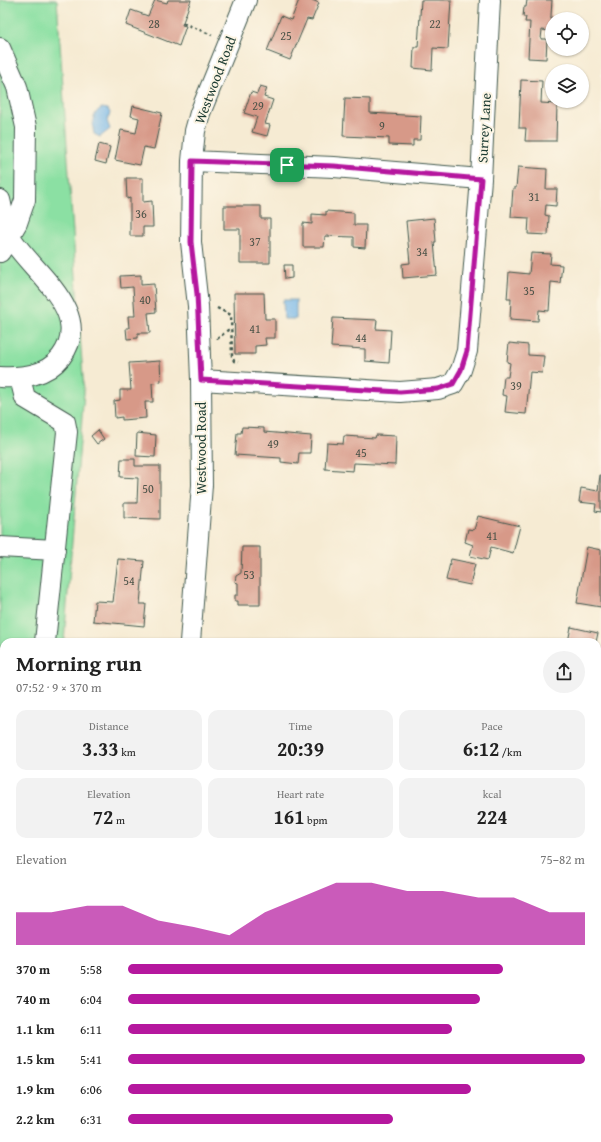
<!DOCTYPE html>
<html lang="en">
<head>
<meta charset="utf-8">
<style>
  :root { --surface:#fff; --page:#f2f2f2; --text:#222; --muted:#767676; --accent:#b5179e }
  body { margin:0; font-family:"Gentium Book Plus",serif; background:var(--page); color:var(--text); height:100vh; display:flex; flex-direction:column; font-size:15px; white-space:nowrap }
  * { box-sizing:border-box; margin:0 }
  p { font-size:13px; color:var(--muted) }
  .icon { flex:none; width:22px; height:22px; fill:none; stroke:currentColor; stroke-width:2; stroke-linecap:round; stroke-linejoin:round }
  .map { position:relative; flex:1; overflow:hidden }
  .panel { position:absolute; left:0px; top:638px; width:601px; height:504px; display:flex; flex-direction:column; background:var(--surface); border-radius:12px 12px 0 0; box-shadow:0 1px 3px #0004 }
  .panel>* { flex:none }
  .buttons { position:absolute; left:545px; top:12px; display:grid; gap:8px }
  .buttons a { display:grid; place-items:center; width:44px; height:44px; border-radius:50%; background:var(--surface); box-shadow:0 1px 3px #0004; font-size:20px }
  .pin { position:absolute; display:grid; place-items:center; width:34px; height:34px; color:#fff; margin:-17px; border-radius:8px; box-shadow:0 2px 6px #0006 }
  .round { display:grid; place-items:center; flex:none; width:42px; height:42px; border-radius:21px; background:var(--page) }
  .head { display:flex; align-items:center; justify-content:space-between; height:68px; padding:0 16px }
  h1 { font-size:22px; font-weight:600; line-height:30px }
  .metrics { display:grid; grid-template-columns:repeat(3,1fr); gap:6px; height:68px; padding:4px 16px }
  .metrics div { display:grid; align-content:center; border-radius:10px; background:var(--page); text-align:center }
  .metrics b { font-size:20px; font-weight:600 }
  .metrics small { font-size:11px; font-weight:400 }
  .metrics p { font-size:11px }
  .chart { height:112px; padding:8px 16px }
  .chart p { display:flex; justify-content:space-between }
  .chart svg { width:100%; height:72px; margin-top:4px; fill:var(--accent); opacity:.7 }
  ul { padding:0 16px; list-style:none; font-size:13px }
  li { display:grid; grid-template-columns:64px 48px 1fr; align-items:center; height:30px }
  li i { height:10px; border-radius:5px; background:var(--accent) }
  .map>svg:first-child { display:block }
  .green { fill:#8be0a3; stroke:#558e6c }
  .water { fill:#73b6e9; stroke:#497a8e }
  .building { fill:#d79988 }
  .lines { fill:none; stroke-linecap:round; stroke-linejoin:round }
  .minor-casing { stroke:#3f574c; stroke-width:22 }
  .path { stroke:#3f574c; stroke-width:2.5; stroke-dasharray:3 3; stroke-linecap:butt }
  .minor { stroke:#fff; stroke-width:20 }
  .route-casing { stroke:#fff; stroke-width:8 }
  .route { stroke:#b5179e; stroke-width:5 }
  .labels { text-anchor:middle; stroke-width:4; stroke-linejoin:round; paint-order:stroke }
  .number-label { font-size:12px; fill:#4d5449 }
  .street-label { font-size:14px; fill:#1f3d34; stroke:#fcf5e5 }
</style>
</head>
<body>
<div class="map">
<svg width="601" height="1142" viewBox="0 0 601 1142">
  <rect width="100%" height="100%" fill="#fcf5e5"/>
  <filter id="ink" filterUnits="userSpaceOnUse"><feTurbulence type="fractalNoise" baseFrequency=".025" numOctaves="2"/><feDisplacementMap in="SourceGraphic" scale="8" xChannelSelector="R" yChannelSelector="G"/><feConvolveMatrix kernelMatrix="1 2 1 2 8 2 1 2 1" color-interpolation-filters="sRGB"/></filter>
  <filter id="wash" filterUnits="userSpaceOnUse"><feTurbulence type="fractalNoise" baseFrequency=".012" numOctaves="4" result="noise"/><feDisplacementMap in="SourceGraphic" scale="16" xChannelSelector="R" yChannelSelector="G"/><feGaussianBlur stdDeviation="0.9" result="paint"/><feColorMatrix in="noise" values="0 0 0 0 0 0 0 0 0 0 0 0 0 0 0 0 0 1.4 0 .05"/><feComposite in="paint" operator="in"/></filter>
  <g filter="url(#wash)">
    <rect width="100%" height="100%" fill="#f6ebd3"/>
    <path class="green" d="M0,0H57L84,392L64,642H4V1051L0,1066Z"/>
    <path class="water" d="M102,108L108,109L110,113L107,121L110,129L100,137L94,134C92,125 92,112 102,108Z
      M283,300H296V319H284Z"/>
    <g id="blocks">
      <path class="building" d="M155,0L167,3L168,0H191L182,25L186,26L179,46L126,25L131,10L148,16Z
        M299,0H312L319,3L312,20L307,19L290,60L267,51L281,16L291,20Z
        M421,0H451L448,49L433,48L432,70L413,68L414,47H418Z
        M527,0H552L550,31L542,30L541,39H547L546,59L528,58L530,22H525L526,17H523L524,7H526Z
        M521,80L542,81L541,103L557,104L556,141H525L526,128H519Z
        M260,86L267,88L264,97L273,100L265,124L270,125L267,136L252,132L257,117L244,113L251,92L257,94Z
        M345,98L370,99V113L421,116L420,140H413V146L389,145V138L343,136Z
        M133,106L162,113L154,149L144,147L140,165L115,160L121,130L136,133L139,118L131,116Z
        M99,144L110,147L106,164L95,161Z
        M518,167L547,169L546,189H557L556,206L546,205L545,215L549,216L548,235L528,234L529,218L511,217L513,188H516Z
        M126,178H143V202L152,201L153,227H143V236H130V198L127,199Z
        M224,206H261V219H270V263H240V229H224Z
        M326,211L354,213V225H366L365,248L354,247V237L325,236L324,247H303V223L312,224V214L326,215Z
        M434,218L436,242H434L437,275L403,278L402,264L410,263L406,221Z
        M531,253L551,254L550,264L562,265L560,283L551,282L549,311L539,310L538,321L510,319L511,299H507L509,272L529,274Z
        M284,265H292V278L285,279Z
        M141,275V285L154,284L156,312L148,313L150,333H138V338L127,339L126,328H129L128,316H135L133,287L121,288L120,276Z
        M234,293H264L265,319H275V338H265L266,345L255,346V354H235Z
        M333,318L377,320L376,329L391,330L389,363L365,361V349L331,347Z
        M509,343L528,345V355L544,356L542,373L530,372L526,414L505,412L507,396L502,395L504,377H508L510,363L507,362Z
        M160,361L161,382L152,383L153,402H145L146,418L122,420V417L115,418L114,401L120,400V390H131L129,363Z
        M242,427L264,428V432L311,436L310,453H299L298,464L281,462V458L235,455L237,433H241Z
        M98,430L104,439L97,444L91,436Z
        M137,433L156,435L155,457L136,456Z
        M376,435L396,436L395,465L354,463L353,471L325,469L327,443L343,444L344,436L375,438Z
        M121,459H135V466H160V519L124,518V503H137L138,478L120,477Z
        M600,475H601V512L595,511L596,504L579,502L581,488L598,491Z
        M478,516L520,526L513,553L491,547L488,560L470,556L473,545L465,542L468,529L474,530Z
        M242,547H260V605H238V601H235V595H238V583L235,582L236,576L241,573Z
        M587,547L601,550V607L577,603Z
        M118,559L144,561L140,604H146L144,626L93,621L95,601L113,602Z
        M451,559L475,564L470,585L446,580Z
        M571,627L598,633L596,642H568Z
        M598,1033L601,1034V1091L597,1090Z
        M450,1138H469V1142Z
        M484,1138H503L502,1142Z"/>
    </g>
  </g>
  <g filter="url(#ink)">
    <use href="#blocks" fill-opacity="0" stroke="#3f574c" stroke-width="1"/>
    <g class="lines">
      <defs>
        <path id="minor" d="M0,48L17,87L26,127L25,200L17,223L0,252
          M192,161L334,167L481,179
          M0,200C3,211 4,228 11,238C32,272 95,313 61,357C46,376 23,378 0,377
          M20,378L25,398L65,422L67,432L45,642
          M201,380L400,392L438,389L453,384L461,370L467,351L481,179L490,0
          M0,547L55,550
          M190,642L202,485L201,380L198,306L191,242L192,161L195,131L200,113L246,0
          M0,667L4,666
          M597,858L601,838
          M0,875L4,874
          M170,1138L187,1142
          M535,1142L536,1138"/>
      </defs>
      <use href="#minor" class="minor-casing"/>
      <path class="path" d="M183,23L212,35
        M217,308L231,315L232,356L234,361L238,362
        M217,339L228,330H232"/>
      <use href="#minor" class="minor"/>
    </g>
  </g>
  <g class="lines" filter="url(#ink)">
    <defs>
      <path id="route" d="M192,161L334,166L481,179L467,351L461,370L453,384L438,389L400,392L201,380L197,294L191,242Z"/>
    </defs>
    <use href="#route" class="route-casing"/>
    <use href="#route" class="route"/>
  </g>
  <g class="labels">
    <g class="number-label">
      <text x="154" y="28">28</text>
      <text x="435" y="28">22</text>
      <text x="286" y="40">25</text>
      <text x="258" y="110">29</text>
      <text x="382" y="130">9</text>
      <text x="534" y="201">31</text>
      <text x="141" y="218">36</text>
      <text x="255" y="246">37</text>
      <text x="422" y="256">34</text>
      <text x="529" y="295">35</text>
      <text x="145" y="304">40</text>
      <text x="255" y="333">41</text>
      <text x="361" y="342">44</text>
      <text x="516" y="390">39</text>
      <text x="273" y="448">49</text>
      <text x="361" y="457">45</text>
      <text x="148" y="493">50</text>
      <text x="492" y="540">41</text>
      <text x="249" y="579">53</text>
      <text x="129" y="585">54</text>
    </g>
    <g class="street-label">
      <text transform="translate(215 80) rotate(-69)" y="5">Westwood Road</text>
      <text transform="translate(484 128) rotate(-87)" y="5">Surrey Lane</text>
      <text transform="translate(201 448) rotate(-90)" y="5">Westwood Road</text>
    </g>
  </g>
</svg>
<div class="buttons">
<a><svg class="icon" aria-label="locate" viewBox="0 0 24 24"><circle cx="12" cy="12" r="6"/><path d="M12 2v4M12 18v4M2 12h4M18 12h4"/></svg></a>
<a><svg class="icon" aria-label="layers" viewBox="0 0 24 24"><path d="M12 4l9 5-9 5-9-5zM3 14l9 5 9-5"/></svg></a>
</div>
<div class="pin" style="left:287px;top:165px;background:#1e9e55"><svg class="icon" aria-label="arrive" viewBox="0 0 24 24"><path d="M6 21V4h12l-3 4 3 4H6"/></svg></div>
<section class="panel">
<div class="head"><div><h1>Morning run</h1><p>07:52 · 9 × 370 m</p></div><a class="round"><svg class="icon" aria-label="share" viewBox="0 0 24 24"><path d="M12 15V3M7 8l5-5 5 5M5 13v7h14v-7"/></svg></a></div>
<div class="metrics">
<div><p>Distance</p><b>3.33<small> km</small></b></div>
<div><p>Time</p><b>20:39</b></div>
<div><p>Pace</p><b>6:12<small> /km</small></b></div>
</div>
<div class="metrics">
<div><p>Elevation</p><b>72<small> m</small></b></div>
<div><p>Heart rate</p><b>161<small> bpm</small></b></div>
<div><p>kcal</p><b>224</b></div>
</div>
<div class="chart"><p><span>Elevation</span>75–82 m</p>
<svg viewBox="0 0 160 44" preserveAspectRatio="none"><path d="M0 44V24L10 24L20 20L30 20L40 29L50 33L60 38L70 24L80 15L90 6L100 6L110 11L120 11L130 15L140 15L150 24L160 24V44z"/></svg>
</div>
<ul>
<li><b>370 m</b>5:58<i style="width:82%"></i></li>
<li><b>740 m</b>6:04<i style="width:77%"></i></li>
<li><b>1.1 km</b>6:11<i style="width:71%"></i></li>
<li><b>1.5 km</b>5:41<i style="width:100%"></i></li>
<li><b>1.9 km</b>6:06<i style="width:75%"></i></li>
<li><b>2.2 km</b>6:31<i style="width:58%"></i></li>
</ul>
</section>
</div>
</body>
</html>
